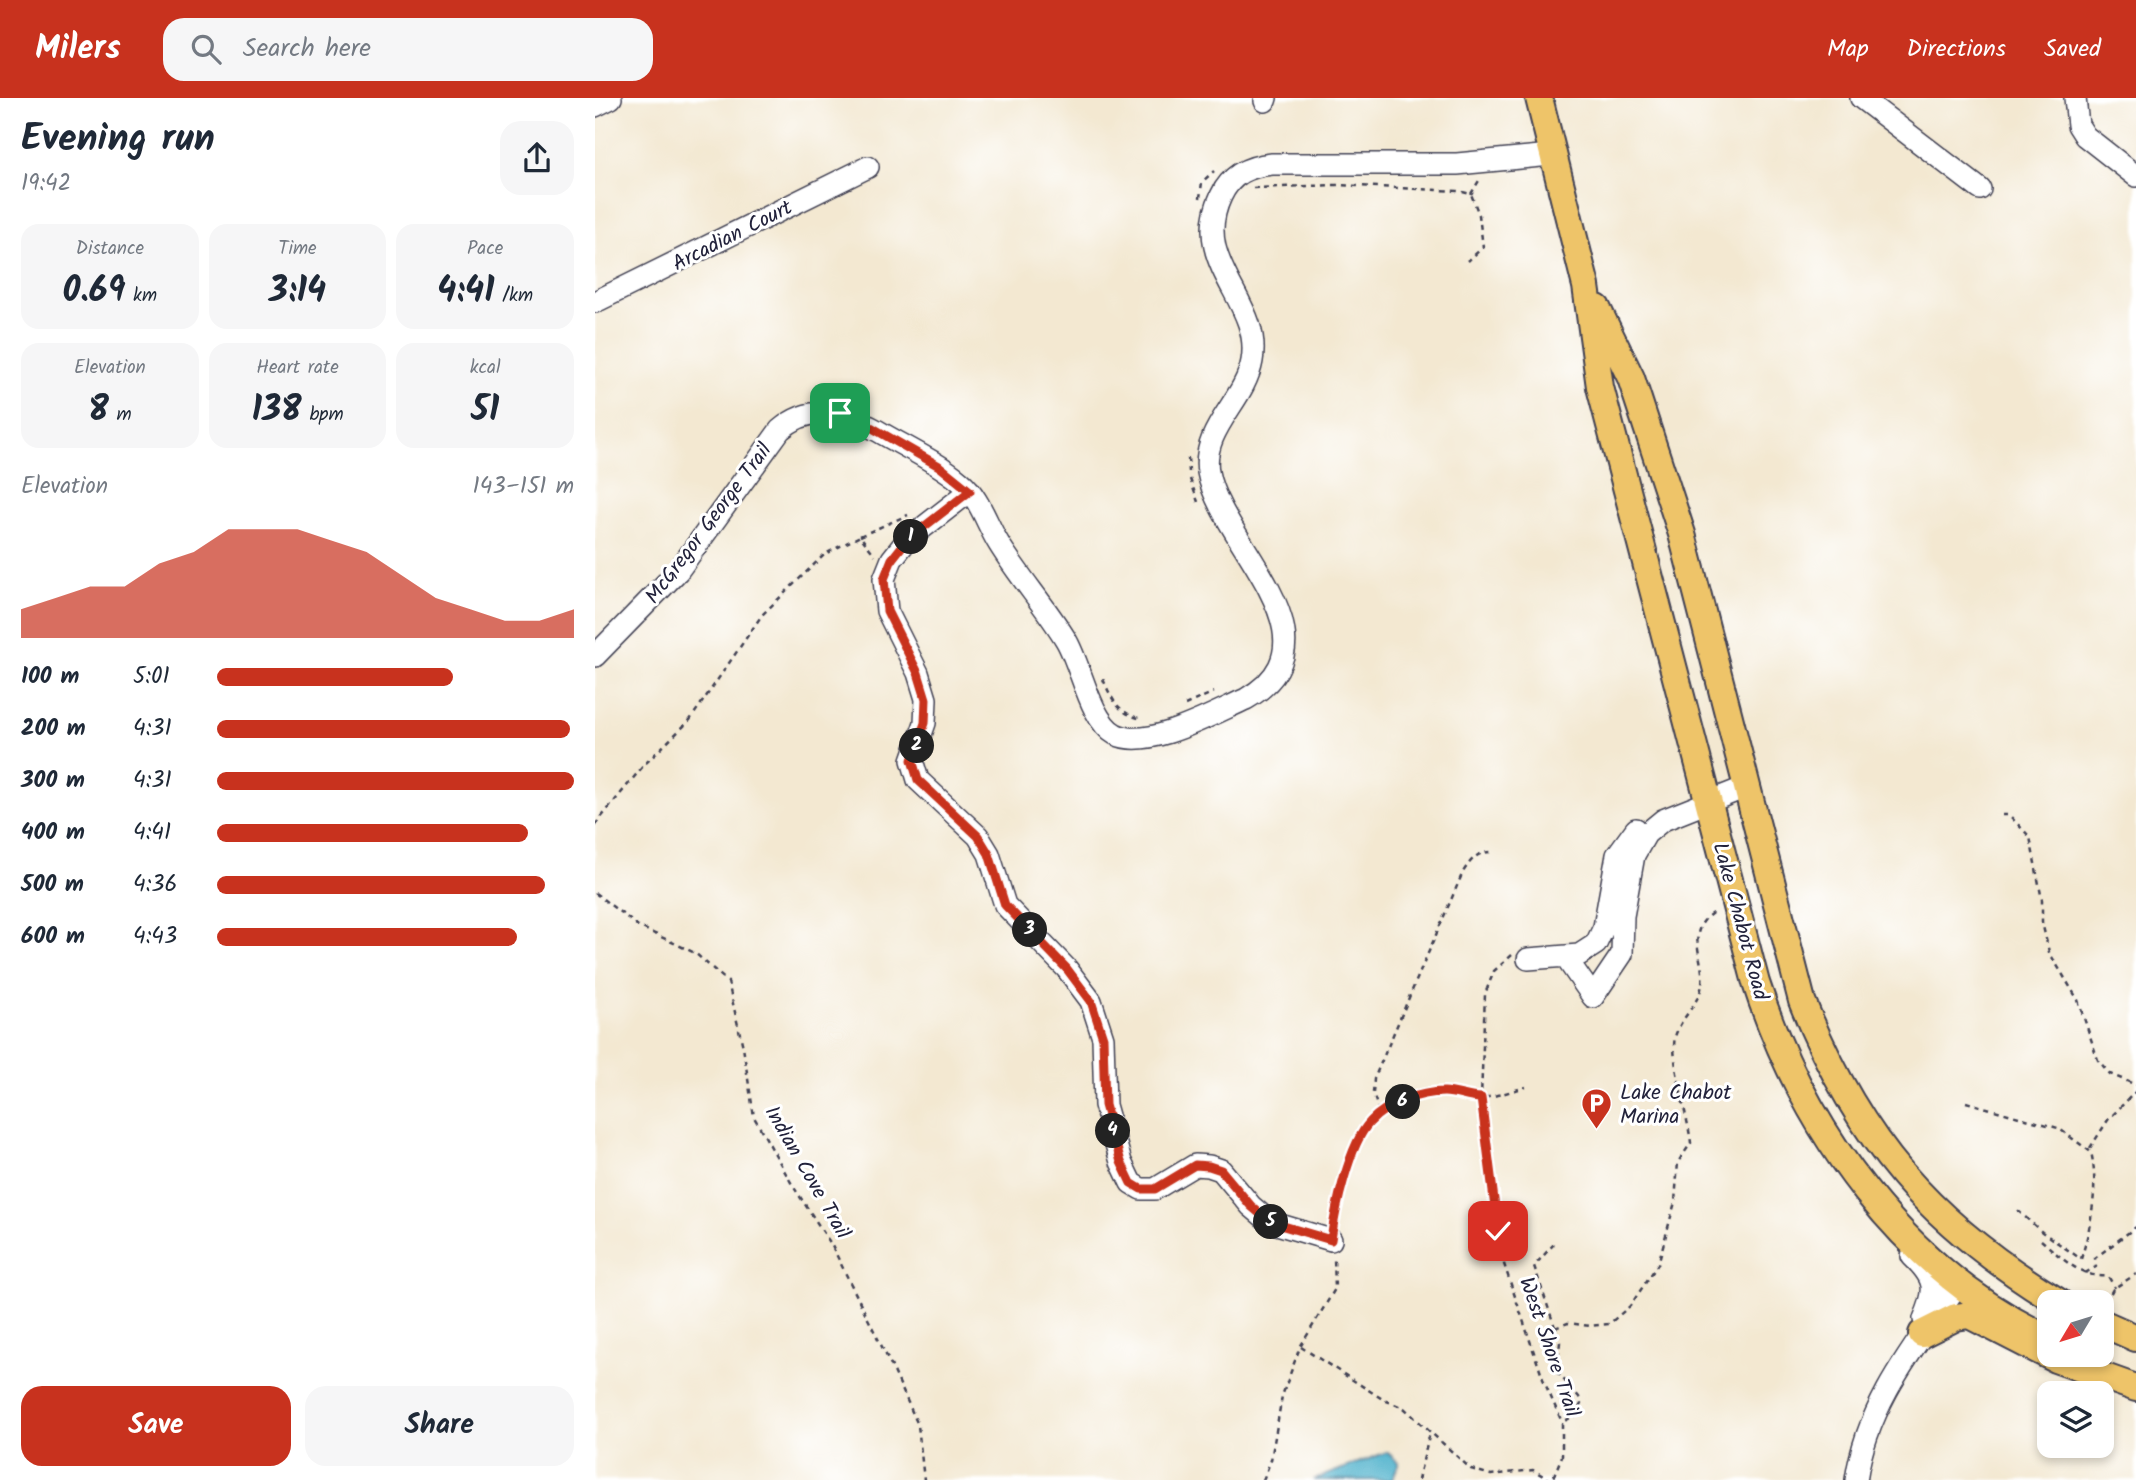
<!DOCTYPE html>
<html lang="en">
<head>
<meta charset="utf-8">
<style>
  :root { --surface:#fff; --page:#f6f6f7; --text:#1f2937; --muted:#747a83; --accent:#c8321e }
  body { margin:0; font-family:Kalam,sans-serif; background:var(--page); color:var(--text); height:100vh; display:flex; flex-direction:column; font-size:26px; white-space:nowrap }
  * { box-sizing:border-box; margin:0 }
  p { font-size:23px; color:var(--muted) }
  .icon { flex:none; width:38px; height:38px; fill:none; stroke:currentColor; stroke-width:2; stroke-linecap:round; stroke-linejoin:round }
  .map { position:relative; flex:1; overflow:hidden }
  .sheet { display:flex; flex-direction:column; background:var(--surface); width:595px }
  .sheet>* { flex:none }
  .needle { width:46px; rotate:232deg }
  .fabs { position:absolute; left:1442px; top:1192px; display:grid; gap:14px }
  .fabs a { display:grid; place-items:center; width:77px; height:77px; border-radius:14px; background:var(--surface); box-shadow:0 4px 10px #0003; font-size:35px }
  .pin { position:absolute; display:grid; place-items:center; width:60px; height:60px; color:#fff; margin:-30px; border-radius:14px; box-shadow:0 4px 10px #0006 }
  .km { position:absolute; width:35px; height:35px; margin:-18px; border-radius:50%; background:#222; color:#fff; font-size:19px; line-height:35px; text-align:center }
  .round { display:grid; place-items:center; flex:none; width:74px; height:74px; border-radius:21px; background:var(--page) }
  .head { display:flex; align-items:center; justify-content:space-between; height:119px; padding:0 21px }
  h1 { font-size:38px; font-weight:700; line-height:52px }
  .stats { display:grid; grid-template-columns:repeat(3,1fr); gap:10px; height:119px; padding:7px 21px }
  .stats div { display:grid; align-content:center; border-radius:18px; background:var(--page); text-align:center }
  .stats b { font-size:35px; font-weight:700 }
  .stats small { font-size:19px; font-weight:400 }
  .stats p { font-size:19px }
  .chart { height:196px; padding:14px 21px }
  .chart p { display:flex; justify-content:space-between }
  .chart svg { width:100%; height:126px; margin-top:7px; fill:var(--accent); opacity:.7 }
  .button { display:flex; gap:14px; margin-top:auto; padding:14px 21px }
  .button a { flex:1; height:80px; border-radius:21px; background:var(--accent); color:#fff; font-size:28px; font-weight:700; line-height:80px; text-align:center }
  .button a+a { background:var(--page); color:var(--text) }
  ul { padding:0 21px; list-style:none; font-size:23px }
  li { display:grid; grid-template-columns:112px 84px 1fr; align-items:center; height:52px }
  li i { height:18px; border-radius:9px; background:var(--accent) }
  header { display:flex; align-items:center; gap:42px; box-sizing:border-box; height:98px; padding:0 35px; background:var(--accent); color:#fff }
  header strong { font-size:33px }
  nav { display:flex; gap:38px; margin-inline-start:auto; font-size:24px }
  .search { width:490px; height:63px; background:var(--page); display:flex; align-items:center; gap:18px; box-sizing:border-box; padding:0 24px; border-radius:21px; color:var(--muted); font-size:26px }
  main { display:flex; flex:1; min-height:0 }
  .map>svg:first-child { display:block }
  .water { fill:#4cb0cb; stroke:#376983; stroke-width:2 }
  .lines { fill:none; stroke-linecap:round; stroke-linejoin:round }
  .minor-casing { stroke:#414052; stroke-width:24 }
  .major-casing { stroke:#414052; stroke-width:30 }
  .path { stroke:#414052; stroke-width:2.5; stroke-dasharray:5 5; stroke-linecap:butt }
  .minor { stroke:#fff; stroke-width:21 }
  .major { stroke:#eec469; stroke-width:26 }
  .route-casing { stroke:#fff; stroke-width:14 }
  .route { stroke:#c8321e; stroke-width:9 }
  .labels { text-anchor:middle; stroke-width:6; stroke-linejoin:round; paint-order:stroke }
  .street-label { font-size:21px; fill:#22223b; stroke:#fff }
  .poi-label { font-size:21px; fill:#22223b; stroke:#fff; text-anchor:start }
</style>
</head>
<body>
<header>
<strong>Milers</strong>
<div class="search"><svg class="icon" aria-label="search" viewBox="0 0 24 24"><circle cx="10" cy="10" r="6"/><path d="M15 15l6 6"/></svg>Search here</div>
<nav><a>Map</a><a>Directions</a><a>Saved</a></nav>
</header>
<main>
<section class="sheet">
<div class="head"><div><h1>Evening run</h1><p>19:42</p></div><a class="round"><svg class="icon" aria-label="share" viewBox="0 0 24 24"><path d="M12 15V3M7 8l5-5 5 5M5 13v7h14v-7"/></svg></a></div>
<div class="stats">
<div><p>Distance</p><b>0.69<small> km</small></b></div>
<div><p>Time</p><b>3:14</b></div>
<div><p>Pace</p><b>4:41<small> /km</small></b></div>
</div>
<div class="stats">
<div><p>Elevation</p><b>8<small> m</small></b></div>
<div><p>Heart rate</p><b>138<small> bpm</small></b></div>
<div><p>kcal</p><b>51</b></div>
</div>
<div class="chart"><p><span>Elevation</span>143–151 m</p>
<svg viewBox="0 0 160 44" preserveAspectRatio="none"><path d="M0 44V34L10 30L20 26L30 26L40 18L50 14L60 6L70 6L80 6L90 10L100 14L110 22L120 30L130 34L140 38L150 38L160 34V44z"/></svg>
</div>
<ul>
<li><b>100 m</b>5:01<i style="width:66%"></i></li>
<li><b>200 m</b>4:31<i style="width:99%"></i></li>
<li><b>300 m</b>4:31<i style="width:100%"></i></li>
<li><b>400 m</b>4:41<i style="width:87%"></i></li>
<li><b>500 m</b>4:36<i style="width:92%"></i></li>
<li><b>600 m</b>4:43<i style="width:84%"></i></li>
</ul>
<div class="button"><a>Save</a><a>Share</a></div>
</section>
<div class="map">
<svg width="1541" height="1382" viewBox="0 0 1541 1382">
  <rect width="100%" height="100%" fill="#fff"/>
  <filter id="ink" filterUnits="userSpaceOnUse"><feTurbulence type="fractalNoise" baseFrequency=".0143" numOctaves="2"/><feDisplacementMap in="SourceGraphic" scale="14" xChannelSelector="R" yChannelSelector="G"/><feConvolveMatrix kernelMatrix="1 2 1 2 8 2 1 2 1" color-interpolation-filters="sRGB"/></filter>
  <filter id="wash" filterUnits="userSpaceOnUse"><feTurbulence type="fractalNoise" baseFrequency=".00686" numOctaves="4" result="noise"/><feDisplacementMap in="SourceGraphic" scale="28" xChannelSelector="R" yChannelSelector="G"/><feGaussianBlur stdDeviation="1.57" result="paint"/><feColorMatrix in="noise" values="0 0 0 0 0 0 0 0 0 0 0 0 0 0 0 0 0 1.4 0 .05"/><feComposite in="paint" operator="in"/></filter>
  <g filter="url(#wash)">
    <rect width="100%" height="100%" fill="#f3e8d1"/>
    <path class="water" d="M792,1354L804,1365L797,1382H718Z"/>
  </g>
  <g filter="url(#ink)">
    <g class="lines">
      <defs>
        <path id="minor" d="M1266,0L1385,91
          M1480,0L1483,27L1490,38L1541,78
          M670,3L671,0
          M0,8L16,0
          M0,204L273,69
          M375,393L312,442L297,461L289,481L292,513L323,575L331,601L330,625L317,662L323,682L383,738L394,756L410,807L472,871L496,903L508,940L510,1007L526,1064L536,1085L546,1091H560L600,1067L614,1068L626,1072L656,1108L675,1124L736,1142
          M0,558L83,473L185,332C217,304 250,315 283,333C310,349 341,363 365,383C385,400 391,425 404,446C425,480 451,509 471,542C486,567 495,622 520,636C553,653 619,615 651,601C752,542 625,445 613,374C606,331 650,303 657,263C668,203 594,165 626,98C636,76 654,68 677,66H862L956,57
          M971,860L998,899L1027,856L1028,818L1039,757L1051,736L1068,722L1151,689
          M933,861L984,857L1001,846L1009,829L1022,757L1041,731
          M1317,1158C1341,1181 1342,1191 1329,1221
          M1261,1382C1272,1305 1321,1247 1363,1186"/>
        <path id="major" d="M944,0L991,188L1005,289L1161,885C1209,1033 1310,1174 1454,1241
          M1002,210L1036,280L1087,436L1207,903C1263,1043 1335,1126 1464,1204
          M1507,1225L1541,1240
          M1327,1236L1361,1219L1374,1217L1460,1261L1541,1290"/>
      </defs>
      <use href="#minor" class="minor-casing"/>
      <use href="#major" class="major-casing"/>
      <path class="path" d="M658,90L741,87L863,93L876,96L884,117L888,149L873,163
        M876,96L885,81
        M605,100L607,84L619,73
        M593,360L594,374
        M595,381L603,404
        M265,438L313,417
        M508,581C517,602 524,616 547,621
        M590,607L619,594
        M1407,717H1414L1435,739L1447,802V824L1454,854L1483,902L1503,962L1515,976L1541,987
        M0,727L49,667L95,622L167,517L230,456L265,438L280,457
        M0,795L43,828L100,855L133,884L148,949L159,1019L198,1088L236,1146L297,1269L323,1327L329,1382
        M917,857L899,873L890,896L886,1000L909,1166L948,1281L967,1324V1358L957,1382
        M1371,1004L1463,1030L1496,1054C1504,1087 1496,1129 1486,1161L1447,1134L1420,1110
        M784,1014L778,995L779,981L868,774C877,760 883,753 900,754
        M1495,1050L1513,1022L1541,993
        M739,1124C756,1059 764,998 847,994C856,994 864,999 873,1000C892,1002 913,994 931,989
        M1446,1142C1467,1160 1485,1180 1513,1178L1520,1190
        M959,1146L939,1168L965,1244L962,1274L984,1299L986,1306L980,1318L967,1324
        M1490,1175L1501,1169L1500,1160L1541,1129
        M1511,1204L1518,1191L1541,1176
        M960,1230L973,1225L995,1228L1014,1226L1035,1208L1063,1166L1080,1104L1083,1064L1096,1045C1093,1019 1075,961 1080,939C1085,920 1105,905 1107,886C1110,858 1088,834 1120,813
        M706,1249L789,1302L809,1310L876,1371L896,1377L938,1372L955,1382
        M668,1382L676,1362L687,1298L705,1249L740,1191L739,1159
        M823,1382L835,1335"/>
      <use href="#minor" class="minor"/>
      <use href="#major" class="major"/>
    </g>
  </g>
  <g class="lines" filter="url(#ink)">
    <defs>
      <path id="route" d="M245,315L260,320L344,368L375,393L312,442L297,461L289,481L292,513L323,575L331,601L330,625L317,662L323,682L383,738L394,756L410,807L472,871L496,903L508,940L510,1007L526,1064L536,1085L546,1091H560L600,1067L614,1068L626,1072L656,1108L675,1124L736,1142C740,1112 754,1046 775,1024C791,1006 825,994 849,994C861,994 873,1000 886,1000L903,1133"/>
    </defs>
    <use href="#route" class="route-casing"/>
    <use href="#route" class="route"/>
  </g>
  <defs>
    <symbol id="parking-pin" viewBox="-11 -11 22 30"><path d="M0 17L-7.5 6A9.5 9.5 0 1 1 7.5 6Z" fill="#c8321e" stroke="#fff"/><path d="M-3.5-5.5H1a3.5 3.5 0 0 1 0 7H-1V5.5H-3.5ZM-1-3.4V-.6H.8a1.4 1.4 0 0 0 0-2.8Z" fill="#fff"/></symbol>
  </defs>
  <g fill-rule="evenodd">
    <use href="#parking-pin" x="984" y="988" width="35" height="47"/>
  </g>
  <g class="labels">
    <g class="street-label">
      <text transform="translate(137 137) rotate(-27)" y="7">Arcadian Court</text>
      <text transform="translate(113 425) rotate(-53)" y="7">McGregor George Trail</text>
      <text transform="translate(1146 823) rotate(75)" y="7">Lake Chabot Road</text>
      <text transform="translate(213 1074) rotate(60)" y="7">Indian Cove Trail</text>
      <text transform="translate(955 1249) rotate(71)" y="7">West Shore Trail</text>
    </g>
    <g class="poi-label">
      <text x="1025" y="1001">Lake Chabot<tspan x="1025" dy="24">Marina</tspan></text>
    </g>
  </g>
</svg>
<div class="fabs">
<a><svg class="needle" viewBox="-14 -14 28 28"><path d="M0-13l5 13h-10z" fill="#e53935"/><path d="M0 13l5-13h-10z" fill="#747a83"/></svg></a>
<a><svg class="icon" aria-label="layers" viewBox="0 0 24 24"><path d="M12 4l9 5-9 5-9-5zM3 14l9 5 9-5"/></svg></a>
</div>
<div class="pin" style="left:245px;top:315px;background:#1e9e55"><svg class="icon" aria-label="arrive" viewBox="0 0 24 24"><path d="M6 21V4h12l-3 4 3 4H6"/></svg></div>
<div class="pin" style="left:903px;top:1133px;background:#d93025"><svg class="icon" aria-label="check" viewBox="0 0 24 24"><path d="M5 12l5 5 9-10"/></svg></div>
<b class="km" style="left:316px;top:439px">1</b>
<b class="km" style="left:322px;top:648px">2</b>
<b class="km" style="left:435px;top:832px">3</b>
<b class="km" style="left:518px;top:1033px">4</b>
<b class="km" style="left:676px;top:1124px">5</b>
<b class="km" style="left:808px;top:1004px">6</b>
</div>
</main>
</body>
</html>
